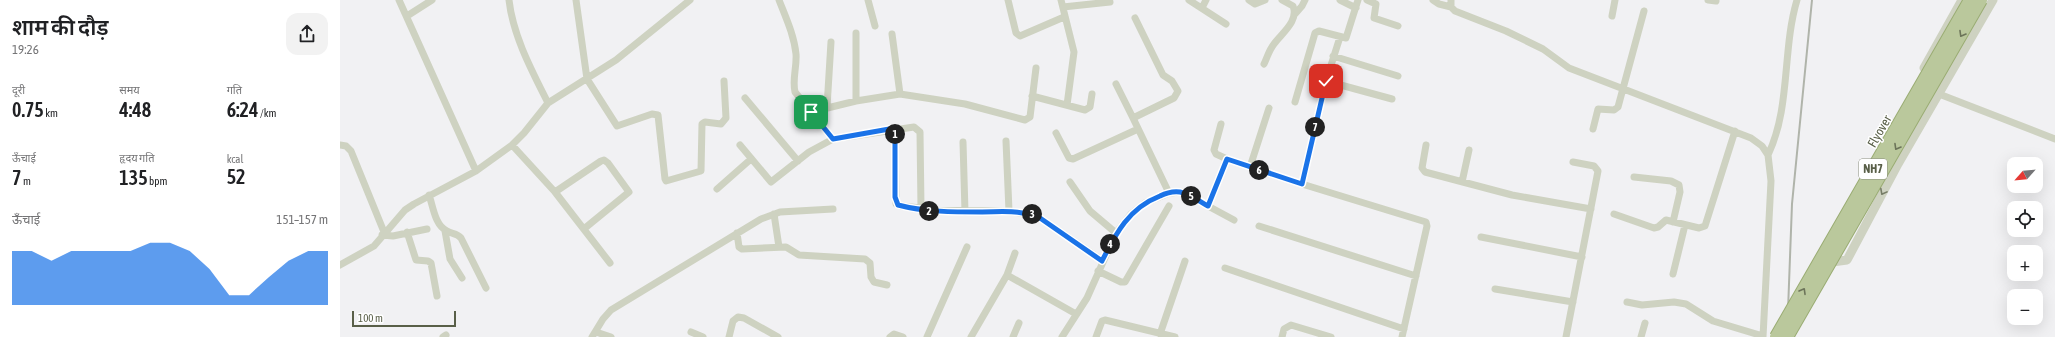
<!DOCTYPE html>
<html lang="hi">
<head>
<meta charset="utf-8">
<style>
  :root { --surface:#fff; --page:#f2f2f2; --text:#202124; --muted:#757577; --accent:#1a73e8 }
  body { margin:0; font-family:"Asap Condensed","Noto Sans Devanagari",sans-serif; background:var(--page); color:var(--text); height:100vh; display:flex; flex-direction:column; font-size:15px; white-space:nowrap }
  * { box-sizing:border-box; margin:0 }
  p { font-size:13px; color:var(--muted) }
  .icon { flex:none; width:22px; height:22px; fill:none; stroke:currentColor; stroke-width:2; stroke-linecap:round; stroke-linejoin:round }
  .map { position:relative; flex:1; overflow:hidden }
  .panel { display:flex; flex-direction:column; background:var(--surface); width:340px }
  .panel>* { flex:none }
  .needle { width:26px; rotate:243deg }
  .controls { position:absolute; left:1667px; top:157px; display:grid; gap:8px }
  .controls a { display:grid; place-items:center; width:36px; height:36px; border-radius:8px; background:var(--surface); box-shadow:0 4px 16px #0002; font-size:20px }
  .scale { position:absolute; left:12px; bottom:10px; width:104px; box-sizing:border-box; padding-left:4px; border:2px solid #595f48; border-top:0; font-size:11px; line-height:14px; white-space:nowrap; color:#595f48; -webkit-text-stroke:3px #fff; paint-order:stroke }
  .pin { position:absolute; display:grid; place-items:center; width:34px; height:34px; color:#fff; margin:-17px; border-radius:8px; box-shadow:0 2px 6px #0006 }
  .km { position:absolute; width:20px; height:20px; margin:-10px; border-radius:50%; background:#222; color:#fff; font-size:11px; line-height:20px; text-align:center }
  .round { display:grid; place-items:center; flex:none; width:42px; height:42px; border-radius:12px; background:var(--page) }
  .headline { display:flex; align-items:center; justify-content:space-between; height:68px; padding:0 12px }
  h1 { font-size:22px; font-weight:600; line-height:30px }
  .metrics { display:grid; grid-template-columns:repeat(3,1fr); gap:6px; height:68px; padding:4px 12px }
  .metrics div { display:grid; align-content:center }
  .metrics b { font-size:20px; font-weight:600 }
  .metrics small { font-size:11px; font-weight:400 }
  .metrics p { font-size:11px }
  .chart { height:112px; padding:8px 12px }
  .chart p { display:flex; justify-content:space-between }
  .chart svg { width:100%; height:72px; margin-top:4px; fill:var(--accent); opacity:.7 }
  main { display:flex; flex:1; min-height:0 }
  .map>svg:first-child { display:block }
  .lines { fill:none; stroke-linecap:round; stroke-linejoin:round }
  .minor { stroke:#ced2c1; stroke-width:7 }
  .tertiary { stroke:#ced2c1; stroke-width:9 }
  .rail { stroke:#b0b4aa; stroke-width:2 }
  .trunk-bridge-casing { stroke:#9aac73; stroke-width:14; stroke-linecap:butt }
  .trunk-bridge { stroke:#bac89c; stroke-width:12 }
  .oneway { stroke:#6c7459 }
  .oneway2 { stroke:#767c66 }
  .route-casing { stroke:#fff; stroke-width:8 }
  .route { stroke:#1a73e8; stroke-width:5 }
  .labels { text-anchor:middle; stroke-width:3; stroke-linejoin:round; paint-order:stroke }
  .shield { fill:#fff; stroke:#8b8f7f; stroke-width:1 }
  .shield-label { font-size:12px; font-weight:bold; fill:#595f48 }
  .street-label { font-size:13px; fill:#595f48; stroke:#fff }
</style>
</head>
<body>
<main>
<section class="panel">
<div class="headline"><div><h1>शाम की दौड़</h1><p>19:26</p></div><a class="round"><svg class="icon" aria-label="share" viewBox="0 0 24 24"><path d="M12 15V3M7 8l5-5 5 5M5 13v7h14v-7"/></svg></a></div>
<div class="metrics">
<div><p>दूरी</p><b>0.75<small> km</small></b></div>
<div><p>समय</p><b>4:48</b></div>
<div><p>गति</p><b>6:24<small> /km</small></b></div>
</div>
<div class="metrics">
<div><p>ऊँचाई</p><b>7<small> m</small></b></div>
<div><p>हृदय गति</p><b>135<small> bpm</small></b></div>
<div><p>kcal</p><b>52</b></div>
</div>
<div class="chart"><p><span>ऊँचाई</span>151–157 m</p>
<svg viewBox="0 0 160 44" preserveAspectRatio="none"><path d="M0 44V11L10 11L20 17L30 11L40 11L50 11L60 11L70 6L80 6L90 11L100 22L110 38L120 38L130 27L140 17L150 11L160 11V44z"/></svg>
</div>
</section>
<div class="map">
<svg width="1715" height="337" viewBox="0 0 1715 337">
  <rect width="100%" height="100%" fill="#f1f1f3"/>
  <g class="lines">
    <path class="minor" d="M59,0L136,171
      M169,0C173,36 192,71 208,103
      M236,0L247,79L277,126L312,114L318,115L325,179L326,181L361,171L362,124L365,122L381,124L386,118L384,81
      M439,0C446,18 454,35 456,54C457,67 452,79 455,92L493,139
      M528,0L535,26
      M668,0L676,33L680,36L724,17
      M721,0L734,52L727,105
      M849,0L886,24
      M909,0L915,4L925,0
      M1000,0L1016,8
      M1027,0L1036,4L1034,18L1058,26
      M1093,0L1099,4L1111,7
      M1111,0V7L1115,11L1166,31L1203,49L1229,68L1411,138L1422,146L1428,155L1431,181L1423,337
      M1368,0L1376,1
      M723,7L770,2
      M862,8L866,0
      M955,14L962,6L965,0
      M67,16L92,0
      M1272,16L1275,0
      M795,18L823,75L832,81L838,91L834,98L793,118L829,193
      M552,34L560,94
      M993,56L1058,76
      M924,64C927,58 929,50 934,44C942,33 959,21 953,6L942,0
      M986,81L1052,99
      M776,84L793,118
      M1599,94L1715,139
      M692,96L745,110L750,107L752,94
      M405,98L458,161
      M516,101V33
      M955,102L975,33L979,31L1006,38L1018,0
      M487,107L491,42
      M471,112L516,101L560,94L625,104L685,120L690,117L696,68
      M555,128L556,204L561,206L581,208
      M1253,129L1258,109L1274,110L1278,107L1304,11
      M716,133L729,158L733,159L798,129
      M666,141L669,211
      M623,142L625,212
      M0,145L6,146L11,151L44,232
      M172,145L215,192L270,263
      M400,145L431,182L469,152L493,139L574,127L580,132L581,208L587,210C619,212 672,207 700,218L763,261
      M1086,145L1082,168L1085,172L1172,195L1251,209
      M1428,155C1451,107 1442,50 1457,0
      M887,159L962,184L1086,222L1087,226L1062,337
      M910,167L929,108
      M1294,177L1331,181L1339,185L1340,192L1333,222
      M730,182L750,211L776,233
      M1122,182L1129,150
      M962,184L986,81L1000,37
      M377,189L411,159
      M215,192L261,161L264,160L268,163L289,192L245,228
      M89,195C93,206 95,226 107,231C112,234 117,233 121,238L146,288
      M868,206L887,159L876,154L874,150L881,124
      M434,214L439,247
      M1274,214L1314,228L1318,227L1326,220L1359,228L1365,226L1395,131
      M919,226L1076,276
      M105,231L110,259L122,278
      M67,232L76,260L88,261L91,263L97,296
      M397,233L399,247L402,249L446,247L459,255L525,259L530,263L531,277L534,282L547,285
      M42,235L53,236L87,229
      M1141,237L1242,257
      M0,265L34,246L65,210L74,204L136,171L172,145L184,133L208,103L276,60L350,0
      M885,268L1064,329
      M758,271L781,282H785L829,206
      M1333,274L1345,225
      M667,275L736,314
      M1155,289L1233,302
      M1287,302L1302,305L1334,302L1346,304L1373,321L1423,336
      M256,332L271,337
      M351,332L363,337
      M820,334L845,261
      M103,337L106,335
      M252,337L263,319L271,310L421,219L440,212L493,209
      M389,337L393,321L398,317L404,318L438,337
      M550,337L554,334L563,337
      M587,337L627,247
      M631,337L667,275L675,253
      M673,337L679,323
      M722,337L747,298L776,233L791,214L805,203L829,193L842,192L894,220
      M756,337L762,321L765,320L835,337
      M942,337L944,329L951,325L991,337
      M1226,337L1258,171L1254,166L1233,162
      M1301,337L1305,323"/>
    <path class="tertiary" d="M1584,68L1622,0
      M1485,263L1507,260L1558,164L1653,0"/>
    <path class="rail" d="M1447,337L1452,204L1472,0"/>
    <defs>
      <path id="trunk-bridge" d="M1436,337L1630,0
        M1447,337L1641,0"/>
    </defs>
    <use href="#trunk-bridge" class="trunk-bridge-casing"/>
    <use href="#trunk-bridge" class="trunk-bridge"/>
  </g>
  <defs><path id="oneway-chevron" d="M-2-3.5L2.5 0L-2 3.5" fill="none" stroke-width="1.6" stroke-linecap="round" stroke-linejoin="round"/></defs>
  <g class="oneway">
    <use href="#oneway-chevron" transform="translate(1622 34) rotate(120)"/>
    <use href="#oneway-chevron" transform="translate(1557 147) rotate(120)"/>
    <use href="#oneway-chevron" transform="translate(1463 291) rotate(-60)"/>
  </g>
  <use class="oneway2" href="#oneway-chevron" transform="translate(1543 192) rotate(118)"/>
  <g class="lines">
    <defs>
      <path id="route" d="M471,112L493,139L555,128V197L558,205C584,212 615,212 642,212C662,211 681,210 700,218L762,261C776,233 789,208 820,196C826,193 833,191 840,192C850,194 859,201 868,206L887,159L962,184L986,81"/>
    </defs>
    <use href="#route" class="route-casing"/>
    <use href="#route" class="route"/>
  </g>
  <g class="labels">
    <rect class="shield" x="1519" y="159" width="28" height="20" rx="3"/>
    <g class="shield-label">
      <text x="1533" y="173">NH7</text>
    </g>
    <g class="street-label">
      <text transform="translate(1539 131) rotate(-60)" y="5">Flyover</text>
    </g>
  </g>
</svg>
<div class="controls">
<a><svg class="needle" viewBox="-14 -14 28 28"><path d="M0-13l5 13h-10z" fill="#e53935"/><path d="M0 13l5-13h-10z" fill="#757577"/></svg></a>
<a><svg class="icon" aria-label="locate" viewBox="0 0 24 24"><circle cx="12" cy="12" r="6"/><path d="M12 2v4M12 18v4M2 12h4M18 12h4"/></svg></a>
<a>+</a>
<a>−</a>
</div>
<div class="scale">100 m</div>
<div class="pin" style="left:471px;top:112px;background:#1e9e55"><svg class="icon" aria-label="arrive" viewBox="0 0 24 24"><path d="M6 21V4h12l-3 4 3 4H6"/></svg></div>
<div class="pin" style="left:986px;top:81px;background:#d93025"><svg class="icon" aria-label="check" viewBox="0 0 24 24"><path d="M5 12l5 5 9-10"/></svg></div>
<b class="km" style="left:555px;top:134px">1</b>
<b class="km" style="left:589px;top:211px">2</b>
<b class="km" style="left:692px;top:214px">3</b>
<b class="km" style="left:770px;top:244px">4</b>
<b class="km" style="left:851px;top:196px">5</b>
<b class="km" style="left:919px;top:170px">6</b>
<b class="km" style="left:975px;top:127px">7</b>
</div>
</main>
</body>
</html>
